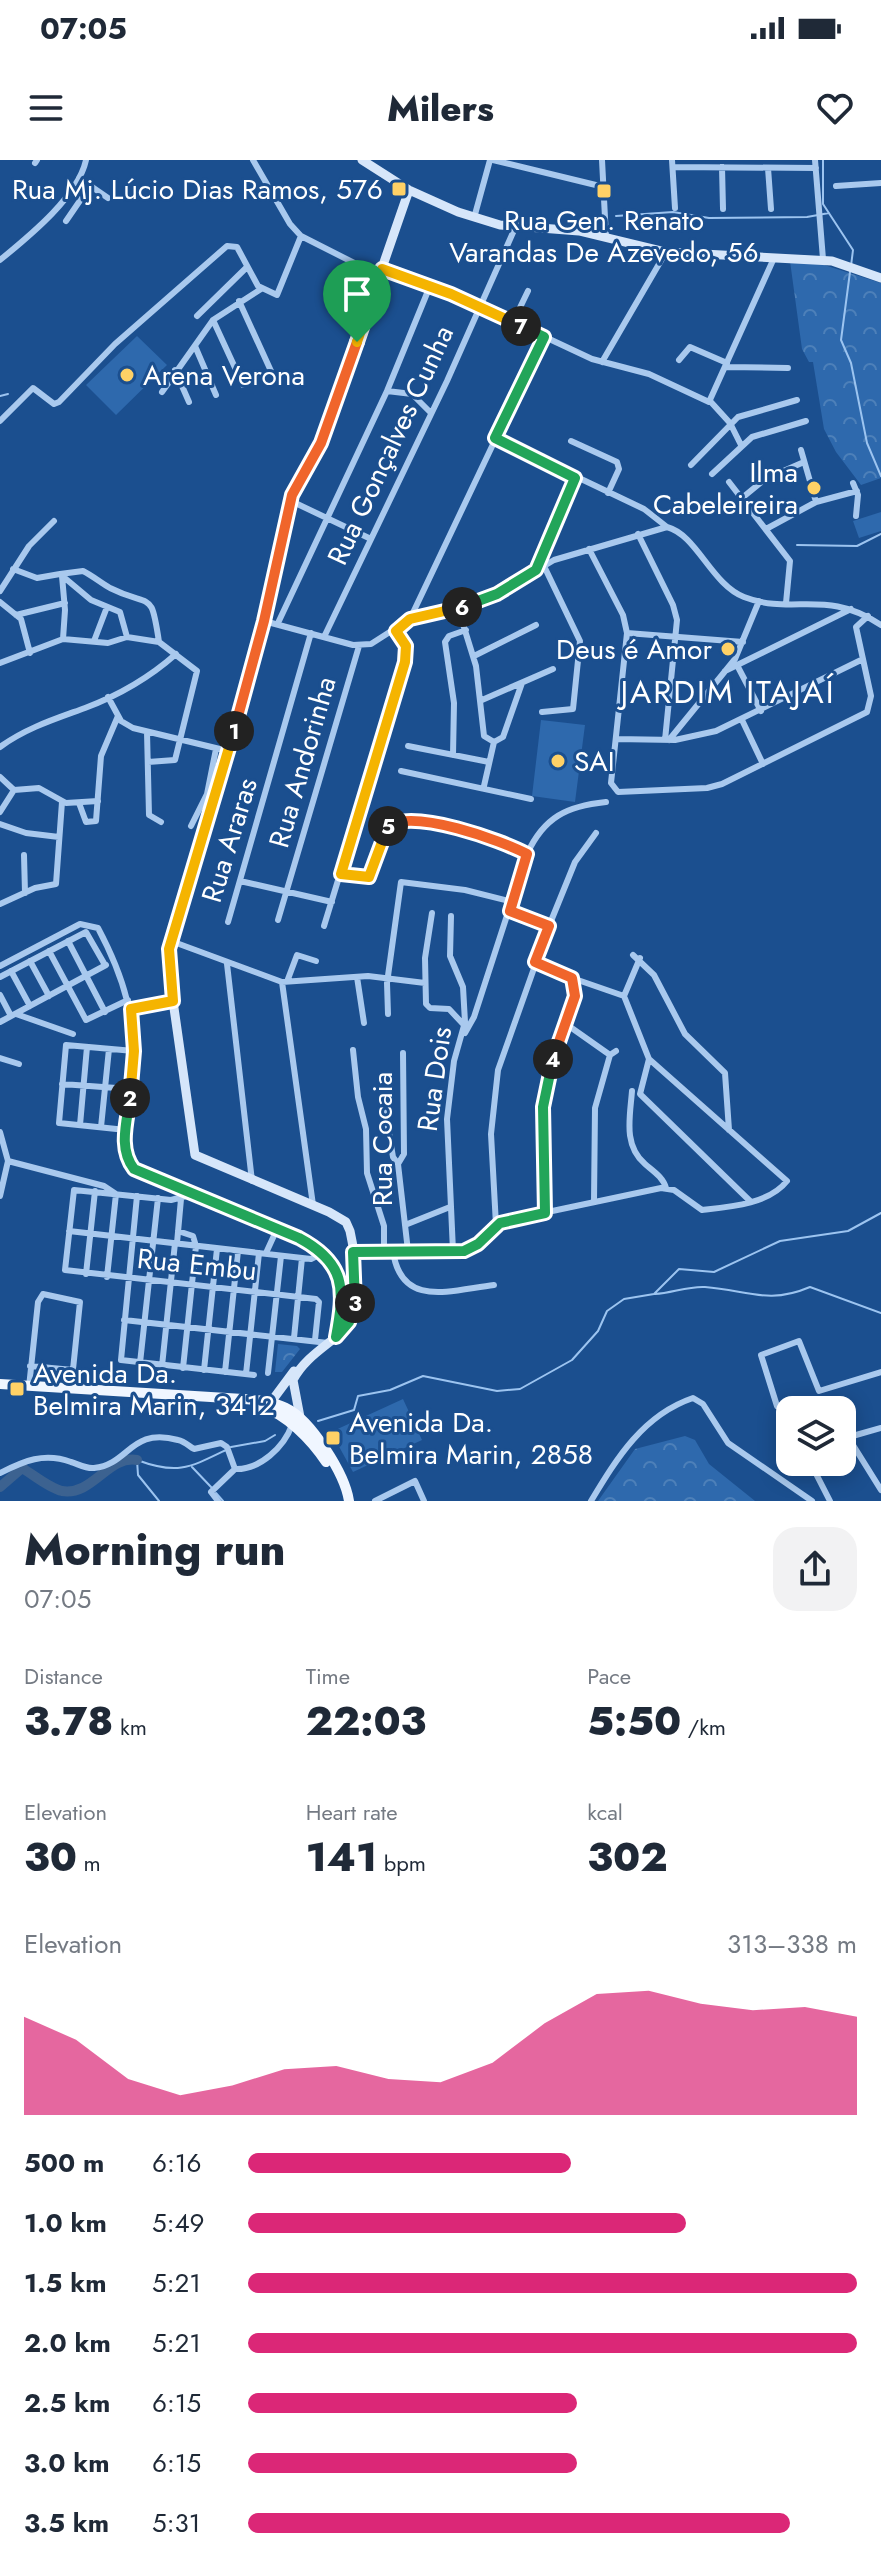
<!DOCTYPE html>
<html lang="en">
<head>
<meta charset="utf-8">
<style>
  :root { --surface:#fff; --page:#f2f2f3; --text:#1f2937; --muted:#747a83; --accent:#db2777 }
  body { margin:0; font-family:Jost,sans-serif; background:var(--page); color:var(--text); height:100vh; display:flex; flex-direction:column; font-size:30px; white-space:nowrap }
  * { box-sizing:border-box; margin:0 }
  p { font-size:26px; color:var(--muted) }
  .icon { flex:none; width:44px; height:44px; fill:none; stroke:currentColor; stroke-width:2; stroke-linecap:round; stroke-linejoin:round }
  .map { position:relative; height:1341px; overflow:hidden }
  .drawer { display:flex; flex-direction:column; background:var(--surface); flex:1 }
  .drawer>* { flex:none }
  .controls { position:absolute; left:776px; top:1236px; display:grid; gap:16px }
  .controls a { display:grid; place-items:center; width:80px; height:80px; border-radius:16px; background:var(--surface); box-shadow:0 4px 20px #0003; font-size:40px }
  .pin { position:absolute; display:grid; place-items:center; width:68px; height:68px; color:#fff; margin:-82px -34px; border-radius:50% 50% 50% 0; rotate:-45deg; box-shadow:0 0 8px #0007 }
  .pin .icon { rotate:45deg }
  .km { position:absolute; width:40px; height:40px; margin:-20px; border-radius:50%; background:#222; color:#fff; font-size:22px; line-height:40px; text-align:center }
  .round { display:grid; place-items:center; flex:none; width:84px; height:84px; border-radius:24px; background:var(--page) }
  .overview { display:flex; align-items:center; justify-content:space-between; height:136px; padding:0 24px }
  h1 { font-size:44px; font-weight:800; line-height:60px }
  .metrics { display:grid; grid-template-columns:repeat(3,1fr); gap:12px; height:136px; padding:8px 24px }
  .metrics div { display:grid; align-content:center }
  .metrics b { font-size:40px; font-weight:800 }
  .metrics small { font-size:22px; font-weight:400 }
  .metrics p { font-size:22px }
  .chart { height:224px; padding:16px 24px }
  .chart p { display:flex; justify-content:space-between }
  .chart svg { width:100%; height:144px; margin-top:8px; fill:var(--accent); opacity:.7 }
  ul { padding:0 24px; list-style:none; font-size:26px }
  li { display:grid; grid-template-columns:128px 96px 1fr; align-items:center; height:60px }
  li i { height:20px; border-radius:10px; background:var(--accent) }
  .status { display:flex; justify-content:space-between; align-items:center; height:56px; padding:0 40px; background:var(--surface); direction:ltr }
  .status svg { height:22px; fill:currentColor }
  header { display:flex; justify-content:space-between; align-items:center; height:104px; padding:0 24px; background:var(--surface); font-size:36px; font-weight:800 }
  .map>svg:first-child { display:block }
  .forest { fill:url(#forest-crowns) }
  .garden { fill:#2e69ad }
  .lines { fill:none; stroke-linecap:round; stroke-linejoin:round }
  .stream { stroke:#9cc4f0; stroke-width:2 }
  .river { stroke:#3c6290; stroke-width:10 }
  .street { stroke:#a9c9ee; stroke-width:6 }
  .secondary { stroke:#d6e6fa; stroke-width:9 }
  .primary { stroke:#f0f6ff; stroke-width:10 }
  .split-1-casing { stroke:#fff; stroke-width:16 }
  .split-2-casing { stroke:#fff; stroke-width:16 }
  .split-3-casing { stroke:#fff; stroke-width:16 }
  .split-4-casing { stroke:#fff; stroke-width:16 }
  .split-5-casing { stroke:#fff; stroke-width:16 }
  .split-6-casing { stroke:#fff; stroke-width:16 }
  .split-7-casing { stroke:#fff; stroke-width:16 }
  .split-8-casing { stroke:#fff; stroke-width:16 }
  .split-1 { stroke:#f0652b; stroke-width:10 }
  .split-2 { stroke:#f5b400; stroke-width:10 }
  .split-3 { stroke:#22a559; stroke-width:10 }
  .split-4 { stroke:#22a559; stroke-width:10 }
  .split-5 { stroke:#f0652b; stroke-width:10 }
  .split-6 { stroke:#f5b400; stroke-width:10 }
  .split-7 { stroke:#22a559; stroke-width:10 }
  .split-8 { stroke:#f5b400; stroke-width:10 }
  .poi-dot { fill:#ffd166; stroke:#1b4f8f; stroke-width:3 }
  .labels { text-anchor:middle; stroke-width:6; stroke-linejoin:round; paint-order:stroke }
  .poi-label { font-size:28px; fill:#fff; stroke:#1b4f8f; text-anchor:start }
  .street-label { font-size:28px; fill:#fff; stroke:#1b4f8f }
  .quarter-label { font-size:32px; letter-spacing:2px; fill:#fff; stroke:#1b4f8f }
</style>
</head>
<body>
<div class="status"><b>07:05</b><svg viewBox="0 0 49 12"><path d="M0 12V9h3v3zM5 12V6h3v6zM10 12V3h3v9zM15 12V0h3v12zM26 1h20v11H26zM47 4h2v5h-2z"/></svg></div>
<header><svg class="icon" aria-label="menu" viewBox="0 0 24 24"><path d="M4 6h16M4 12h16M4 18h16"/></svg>Milers<svg class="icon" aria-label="heart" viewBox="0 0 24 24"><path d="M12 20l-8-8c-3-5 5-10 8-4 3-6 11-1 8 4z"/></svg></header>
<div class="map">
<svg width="881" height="1341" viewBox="0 0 881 1341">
  <defs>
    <pattern id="forest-crowns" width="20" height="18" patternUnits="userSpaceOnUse" patternTransform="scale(2)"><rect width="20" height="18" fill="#2e69ad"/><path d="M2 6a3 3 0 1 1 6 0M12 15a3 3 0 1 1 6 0" fill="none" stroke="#4d80b9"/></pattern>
  </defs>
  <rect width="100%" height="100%" fill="#1b4f8f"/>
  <path class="forest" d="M790,101L821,104L881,123V318L861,325L836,292L824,269L813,202H809L802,189Z
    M278,1184L297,1186L300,1189L282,1212H275Z
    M685,1276L695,1280L709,1304L755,1341H598L635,1289Z"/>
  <path class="garden" d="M137,176L167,205L116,255L86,225Z
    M881,352V371L859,378L853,361Z
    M541,560L585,565L575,642L532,636Z
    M403,1239L422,1280L353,1312L331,1272Z"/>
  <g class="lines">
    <path class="stream" d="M823,0V44L853,90L851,106
      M616,56L673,52L709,58L807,57L829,53
      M850,112L841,180L851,203L867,283L881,316
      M0,236L8,234
      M797,385L857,386L881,374
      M655,1134C672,1133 688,1126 705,1127C747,1130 768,1145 810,1127L881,1153
      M318,1261L354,1250L358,1236L390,1230L423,1216L497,1231L520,1229L572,1200L598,1171L607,1151L624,1139L654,1134L679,1109L714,1112L780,1081L848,1071L881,1053
      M231,1287L265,1281L275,1275
      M192,1307L212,1328
      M216,1333L223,1341
      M159,1341L138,1315L137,1300C177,1315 189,1308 226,1290"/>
    <path class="river" d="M0,1327L22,1308C34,1315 49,1328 62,1331C93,1336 108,1295 137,1300"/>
    <path class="street" d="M253,0L290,64L301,76L380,116
      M493,0L604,27
      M602,0L606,77
      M672,0L675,48
      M815,0L823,99
      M35,3L37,0
      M673,7L816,8
      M722,7L723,49
      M768,8L771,49
      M79,18L108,38
      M836,26L881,23
      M474,58L490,0
      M66,61L90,26
      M0,100C28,77 78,37 86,0
      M382,109L479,146L592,199L649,214L709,242L774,98
      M239,141L271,211
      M197,156L247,107
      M213,160L243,225
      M513,162L528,131
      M195,186L216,235
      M679,200L690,187L727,203
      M602,202L666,92
      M725,207L788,208
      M175,210L189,242
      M387,231L412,234L431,253
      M162,232L213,160L261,129
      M710,241L730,263L741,285
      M0,261L33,228L54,244L59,242L115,184L227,86L237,87L258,126L277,135L301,76
      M495,278L644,349L667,367
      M571,281L617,302L619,309L608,333
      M691,305L738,257L797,240
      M712,314L752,277L806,261
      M729,322L790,401L786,443
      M853,323L858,335L856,356
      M742,338L765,319L804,302
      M291,341L371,379
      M816,342L857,331
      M766,369L816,342L801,290
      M638,374L673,445L677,460L665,580
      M589,389L623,455L627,473L611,623L618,632L707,628L722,624L867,552L871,536L856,467L868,456
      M13,409L37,418L60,414L91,440L120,452L127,477
      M536,410L575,318
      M60,414L83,411C93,416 101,423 110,428C152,449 151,428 159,482
      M62,416L65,450L63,479
      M0,431L29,386L54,361
      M0,442L21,459L30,493
      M458,448L476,506L484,576L494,582L484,626
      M16,455L65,443
      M410,459L544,177
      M264,461L353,485L371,484L410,459L458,448L497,434L554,400L667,367C697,375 711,424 744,437C793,456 826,428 881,465
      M278,463L387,231L430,126
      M627,473L743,482
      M324,477L447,221L515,68
      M94,481L107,447
      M474,496L536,465
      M0,503L63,479L108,483L127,477L159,482L197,511L175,600L148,602
      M738,507L761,551
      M725,511L851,449
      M108,537L121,561L133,568L228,591
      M482,540L553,509
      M542,552L573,549L580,481L544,406
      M742,560L763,604
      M147,572L149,655L161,662
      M616,579L675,580L716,571L863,499
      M669,580L735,499L759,441
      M494,582L503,577L522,523
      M408,586L489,602
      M0,587C26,568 55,559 85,548C117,536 150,517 176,494
      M453,595L454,543L445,482L449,476L466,470
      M401,611L531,639
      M0,617L14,630L39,628L66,643L98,641
      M79,643L86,662L96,661L101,596L118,556
      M0,652L14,630
      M0,664L26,673L59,677
      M191,666L207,634L216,589
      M24,695L25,733
      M341,714L369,717C377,698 376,665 401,661L459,670L527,694
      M240,721L332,742
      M0,744L35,728L56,724L62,642
      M432,753L425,798L426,844L430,848L449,849L464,865
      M451,756L450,796L463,827L465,862L454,901L447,959L453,1091
      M278,760L359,486
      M228,762L311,473
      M324,766L405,502L406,486L396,471
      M549,766L575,702L596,673
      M68,781L105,852
      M171,781L282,822L313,1045
      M49,791L86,860L128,840
      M633,795L654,815L685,874L725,913L729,970
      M30,801L49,836
      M535,802L572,818L576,833L545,924L542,986L545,1053
      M227,804L252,1021
      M0,806L80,764L98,768C124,817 137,860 132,915C130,942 119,976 128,1001C141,1017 162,1023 181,1031C223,1048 317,1071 337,1113C346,1133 341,1153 337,1173
      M11,811L30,846
      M0,817L86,772L105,805
      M357,817L364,863
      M572,818L624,836
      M288,819L297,795L316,801
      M282,822L368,816L425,823
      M0,835L11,856
      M131,849L173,841
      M16,854L73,874
      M388,854L387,823L401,722L465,730L513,742
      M0,862L106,805
      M566,864L610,895
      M465,873L474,857L527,694C544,657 567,646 606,642
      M353,890L358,937L366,969L367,1013L384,1066V1091
      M403,893L404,994L398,1004L408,1091
      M0,898L19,904
      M649,899L640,934L750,1041
      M62,924L130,929
      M381,925L393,997L398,1004
      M632,931C630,957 623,985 645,1004C653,1011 663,1017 666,1028
      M80,965L87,887
      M101,967L109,889
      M126,970L59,963L66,885L134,891
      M0,972L8,1001L0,1036
      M8,1001L104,1026L116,1034L107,1117
      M190,1035L171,1040L74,1030L65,1110L316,1139L319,1142L315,1180
      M137,1036L121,1200L254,1215
      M594,1041L595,948L610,895L616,891
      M405,1065L450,1047
      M496,1065L491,974L498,910L549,766L510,751
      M69,1071L311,1099L323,1093
      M178,1071L193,1076L196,1086L183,1208
      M177,1083L181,1039
      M393,1091C401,1149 451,1130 494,1125
      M353,1092L464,1091L505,1061L661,1028L674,1030L702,1050C730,1047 769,1044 787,1021L649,899L624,836L640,798
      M266,1093L277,1069
      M86,1114L95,1031
      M124,1160L328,1183
      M294,1178L302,1098
      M140,1203L158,1038
      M30,1206L73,1210
      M162,1206L175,1083
      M204,1210L217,1089
      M225,1212L238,1091
      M268,1213L281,1096
      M246,1214L259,1093
      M29,1227L38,1142L43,1134L80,1142L72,1219
      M777,1246L761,1195L799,1181L819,1231L881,1212
      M848,1277L881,1330
      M842,1279L881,1268
      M810,1302L830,1341
      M0,1313C24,1301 44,1292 71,1302C78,1304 86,1309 94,1308C130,1304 130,1267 178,1280C184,1281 189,1286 194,1289L221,1283L227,1287L235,1309
      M218,1341L211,1332L235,1309C260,1310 284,1287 292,1265
      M375,1341L415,1321L424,1341
      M591,1341C617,1298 643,1255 693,1238L703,1244L728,1283L812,1341"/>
    <path class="secondary" d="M362,0L409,30L458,52L500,65L579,71L666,92L832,101L881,118
      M271,1242L294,1211
      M300,1257L293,1220C303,1201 320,1190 336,1177C365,1153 357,1104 350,1071L346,1062L329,1052L195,995L173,841L171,781L255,497L292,335L327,267L409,30"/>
    <path class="primary" d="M0,1224L243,1239C257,1240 273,1241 286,1248C311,1260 345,1314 349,1341
      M260,1247C285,1252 312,1281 326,1302"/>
  </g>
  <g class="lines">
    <defs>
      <path id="split-1" d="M234,571L264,461L292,335L321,283L357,182"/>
      <path id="split-2" d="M130,938L134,891L131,849L173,841L169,789L234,571"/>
      <path id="split-3" d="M130,938C127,962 118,988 134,1009L299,1078C346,1103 345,1129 336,1177L349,1162L355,1143"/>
      <path id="split-4" d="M355,1143L353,1092L464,1091L478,1084L500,1063L545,1053L543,947L553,899"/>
      <path id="split-5" d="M388,666C415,649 500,680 527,694L510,751L549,766L535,802L572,818L575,836L553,899"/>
      <path id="split-6" d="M388,666L369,717L341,714L405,502L406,486L396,471L410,459L462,447"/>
      <path id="split-7" d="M462,447L497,434L536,410L575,318L495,278L544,177L521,166"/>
      <path id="split-8" d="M357,182L382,109L451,134L521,166"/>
    </defs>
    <use href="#split-1" class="split-1-casing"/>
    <use href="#split-2" class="split-2-casing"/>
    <use href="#split-3" class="split-3-casing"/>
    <use href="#split-4" class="split-4-casing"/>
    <use href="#split-5" class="split-5-casing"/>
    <use href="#split-6" class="split-6-casing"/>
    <use href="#split-7" class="split-7-casing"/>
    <use href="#split-8" class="split-8-casing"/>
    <use href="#split-1" class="split-1"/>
    <use href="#split-2" class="split-2"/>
    <use href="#split-3" class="split-3"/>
    <use href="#split-4" class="split-4"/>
    <use href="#split-5" class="split-5"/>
    <use href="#split-6" class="split-6"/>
    <use href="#split-7" class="split-7"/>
    <use href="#split-8" class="split-8"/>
  </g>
  <g class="poi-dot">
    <rect x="391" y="21" width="16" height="16" rx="4"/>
    <rect x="596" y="23" width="16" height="16" rx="4"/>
    <circle cx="127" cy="215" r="8"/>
    <circle cx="814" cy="328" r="8"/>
    <circle cx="728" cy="489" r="8"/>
    <circle cx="558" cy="601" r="8"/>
    <rect x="9" y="1221" width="16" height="16" rx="4"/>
    <rect x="325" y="1270" width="16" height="16" rx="4"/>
  </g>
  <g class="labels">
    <g class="poi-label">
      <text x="383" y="39" text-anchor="end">Rua Mj. Lúcio Dias Ramos, 576</text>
      <text x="604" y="70" text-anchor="middle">Rua Gen. Renato<tspan x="604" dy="32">Varandas De Azevedo, 56</tspan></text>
      <text x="143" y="225">Arena Verona</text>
      <text x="798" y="322" text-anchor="end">Ilma<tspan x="798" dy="32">Cabeleireira</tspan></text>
      <text x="712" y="499" text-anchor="end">Deus é Amor</text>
      <text x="574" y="611">SAI</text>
      <text x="33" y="1223">Avenida Da.<tspan x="33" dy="32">Belmira Marin, 3412</tspan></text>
      <text x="349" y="1272">Avenida Da.<tspan x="349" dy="32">Belmira Marin, 2858</tspan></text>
    </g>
    <g class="street-label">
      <text transform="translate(390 285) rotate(-65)" y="10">Rua Gonçalves Cunha</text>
      <text transform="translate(302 602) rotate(-74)" y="10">Rua Andorinha</text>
      <text transform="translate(229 680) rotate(-73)" y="10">Rua Araras</text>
      <text transform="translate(434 919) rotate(-82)" y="10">Rua Dois</text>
      <text transform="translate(382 979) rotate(-90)" y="10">Rua Cocaia</text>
      <text transform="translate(197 1104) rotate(6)" y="10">Rua Embu</text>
    </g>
    <g class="quarter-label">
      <text x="728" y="543">JARDIM ITAJAÍ</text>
    </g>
  </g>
</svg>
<div class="controls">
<a><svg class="icon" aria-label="layers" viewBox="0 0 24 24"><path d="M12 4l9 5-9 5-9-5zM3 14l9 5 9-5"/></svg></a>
</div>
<div class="pin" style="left:357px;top:182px;background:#1e9e55"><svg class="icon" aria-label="arrive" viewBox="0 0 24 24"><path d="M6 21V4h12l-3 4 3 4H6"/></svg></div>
<b class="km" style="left:234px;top:571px">1</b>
<b class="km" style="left:130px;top:938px">2</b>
<b class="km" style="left:355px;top:1143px">3</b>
<b class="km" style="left:553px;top:899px">4</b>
<b class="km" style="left:388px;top:666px">5</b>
<b class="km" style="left:462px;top:447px">6</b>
<b class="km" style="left:521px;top:166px">7</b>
</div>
<section class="drawer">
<div class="overview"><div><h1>Morning run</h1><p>07:05</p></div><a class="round"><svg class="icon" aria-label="share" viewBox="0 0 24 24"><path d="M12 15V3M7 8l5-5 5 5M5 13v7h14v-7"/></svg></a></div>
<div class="metrics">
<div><p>Distance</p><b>3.78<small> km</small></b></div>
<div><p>Time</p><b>22:03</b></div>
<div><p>Pace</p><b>5:50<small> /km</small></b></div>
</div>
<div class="metrics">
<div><p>Elevation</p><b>30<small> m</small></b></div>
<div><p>Heart rate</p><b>141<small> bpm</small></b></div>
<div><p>kcal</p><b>302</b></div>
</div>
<div class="chart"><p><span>Elevation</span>313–338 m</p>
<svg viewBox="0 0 160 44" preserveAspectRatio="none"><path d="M0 44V14L10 21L20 33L30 38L40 35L50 30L60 29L70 33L80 34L90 28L100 16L110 7L120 6L130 10L140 12L150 11L160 14V44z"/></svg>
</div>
<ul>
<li><b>500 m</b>6:16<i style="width:53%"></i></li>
<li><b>1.0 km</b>5:49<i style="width:72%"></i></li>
<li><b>1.5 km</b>5:21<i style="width:100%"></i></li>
<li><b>2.0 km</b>5:21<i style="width:100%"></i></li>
<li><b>2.5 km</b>6:15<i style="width:54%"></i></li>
<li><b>3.0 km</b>6:15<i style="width:54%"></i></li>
<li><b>3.5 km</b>5:31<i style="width:89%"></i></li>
</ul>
</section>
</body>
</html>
